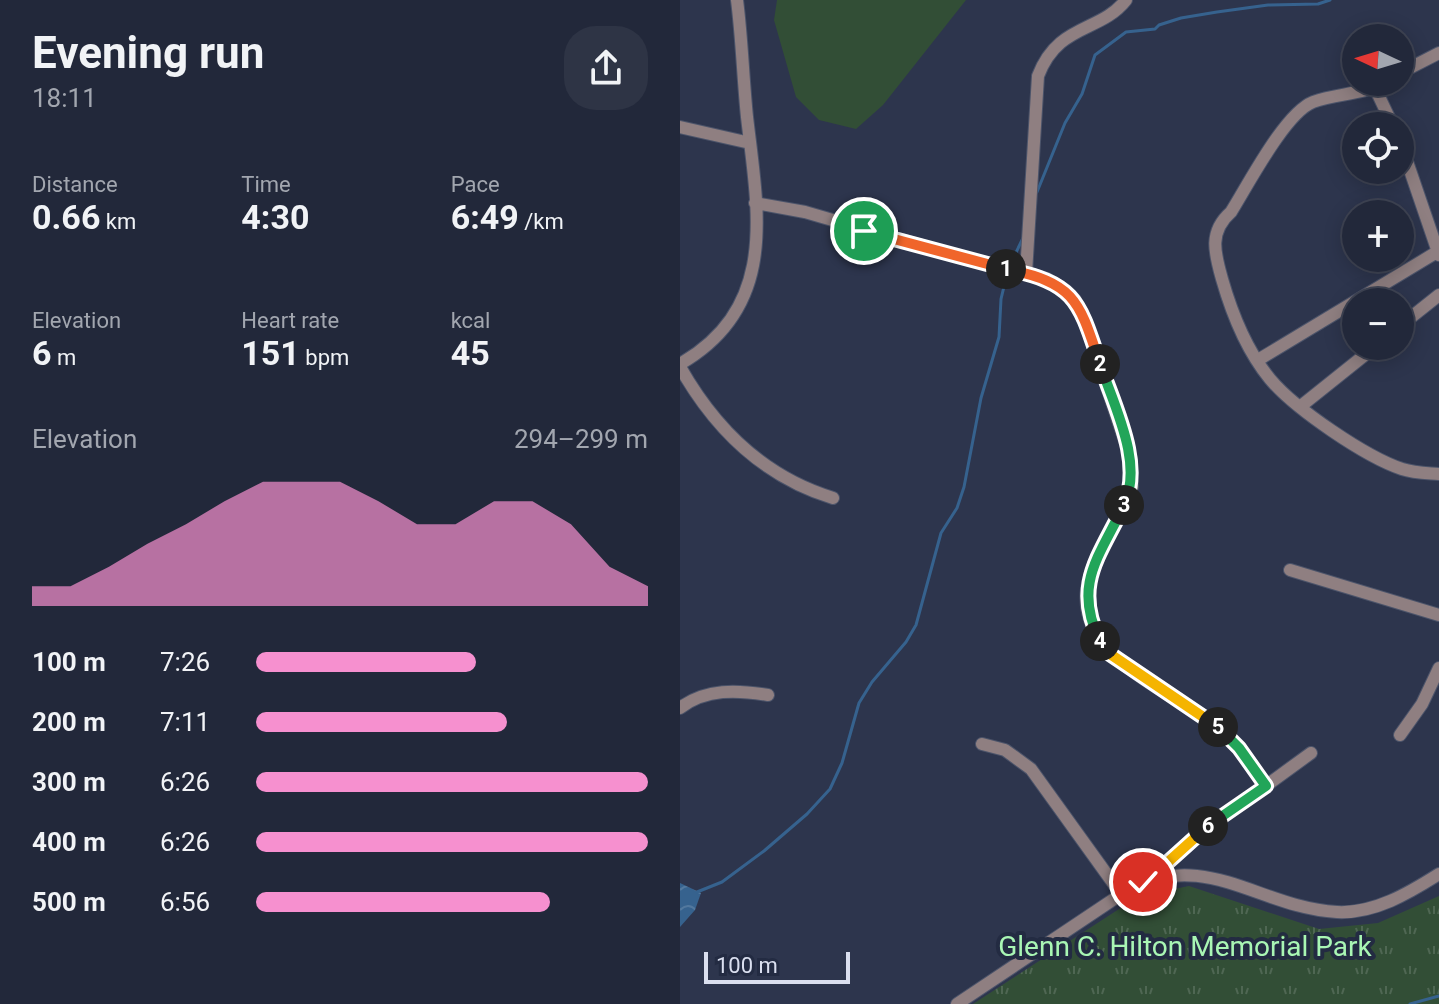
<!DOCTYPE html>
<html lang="en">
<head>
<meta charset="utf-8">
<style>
  :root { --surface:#22283a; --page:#2e3445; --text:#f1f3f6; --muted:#a2a6af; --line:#3f4454; --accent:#f690cf }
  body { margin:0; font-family:Roboto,sans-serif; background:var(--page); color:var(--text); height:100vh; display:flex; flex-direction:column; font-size:30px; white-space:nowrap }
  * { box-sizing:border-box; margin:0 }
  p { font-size:26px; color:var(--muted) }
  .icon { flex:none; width:44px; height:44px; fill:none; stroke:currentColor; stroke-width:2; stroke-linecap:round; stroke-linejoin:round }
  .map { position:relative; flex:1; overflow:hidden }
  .side { display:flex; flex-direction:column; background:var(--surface); width:680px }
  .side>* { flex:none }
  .needle { width:52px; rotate:274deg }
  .buttons { position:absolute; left:662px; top:24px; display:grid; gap:16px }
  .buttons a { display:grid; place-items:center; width:72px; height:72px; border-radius:50%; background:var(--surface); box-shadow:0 4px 20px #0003,0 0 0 2px var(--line); font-size:40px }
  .scale { position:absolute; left:24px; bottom:20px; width:146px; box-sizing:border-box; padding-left:8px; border:4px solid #dadfef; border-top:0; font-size:22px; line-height:28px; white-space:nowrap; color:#dadfef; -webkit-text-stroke:6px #232b42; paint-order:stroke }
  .pin { position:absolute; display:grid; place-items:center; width:68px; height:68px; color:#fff; margin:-34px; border:4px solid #fff; border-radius:50%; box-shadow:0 2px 8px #0007 }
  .km { position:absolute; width:40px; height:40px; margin:-20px; border-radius:50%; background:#222; color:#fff; font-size:22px; line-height:40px; text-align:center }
  .round { display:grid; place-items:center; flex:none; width:84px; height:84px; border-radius:32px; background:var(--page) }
  .head { display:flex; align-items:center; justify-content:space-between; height:136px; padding:0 32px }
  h1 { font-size:44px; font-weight:700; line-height:60px }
  .figures { display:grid; grid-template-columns:repeat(3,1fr); gap:12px; height:136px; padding:8px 32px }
  .figures div { display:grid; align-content:center }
  .figures b { font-size:34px; font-weight:700 }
  .figures small { font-size:22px; font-weight:400 }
  .figures p { font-size:22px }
  .chart { height:224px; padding:16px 32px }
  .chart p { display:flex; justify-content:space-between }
  .chart svg { width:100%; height:144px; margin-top:8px; fill:var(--accent); opacity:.7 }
  ul { padding:0 32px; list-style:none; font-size:26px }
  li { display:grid; grid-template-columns:128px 96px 1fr; align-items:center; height:60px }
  li i { height:20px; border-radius:10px; background:var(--accent) }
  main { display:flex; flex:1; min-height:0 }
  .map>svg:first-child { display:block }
  .green { fill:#324e36 }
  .park { fill:url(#park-tufts) }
  .water { fill:url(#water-waves) }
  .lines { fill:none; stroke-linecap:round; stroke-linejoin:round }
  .stream { stroke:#36628e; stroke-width:3 }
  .minor-casing { stroke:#4c546a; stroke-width:14 }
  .minor { stroke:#8f7f81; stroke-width:12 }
  .split-1-casing { stroke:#fff; stroke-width:16 }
  .split-2-casing { stroke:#fff; stroke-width:16 }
  .split-3-casing { stroke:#fff; stroke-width:16 }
  .split-4-casing { stroke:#fff; stroke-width:16 }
  .split-5-casing { stroke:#fff; stroke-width:16 }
  .split-6-casing { stroke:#fff; stroke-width:16 }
  .split-7-casing { stroke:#fff; stroke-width:16 }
  .split-1 { stroke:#f0652b; stroke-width:10 }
  .split-2 { stroke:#f0652b; stroke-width:10 }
  .split-3 { stroke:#22a559; stroke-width:10 }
  .split-4 { stroke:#22a559; stroke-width:10 }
  .split-5 { stroke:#f5b400; stroke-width:10 }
  .split-6 { stroke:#22a559; stroke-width:10 }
  .split-7 { stroke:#f5b400; stroke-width:10 }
  .labels { text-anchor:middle; stroke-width:8; stroke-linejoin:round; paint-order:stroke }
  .park-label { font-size:28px; fill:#a9f6b4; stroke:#232b42 }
</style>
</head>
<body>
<main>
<section class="side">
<div class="head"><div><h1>Evening run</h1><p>18:11</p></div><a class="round"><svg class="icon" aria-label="share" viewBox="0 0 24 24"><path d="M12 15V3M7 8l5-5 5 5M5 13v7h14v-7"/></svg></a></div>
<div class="figures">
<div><p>Distance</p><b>0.66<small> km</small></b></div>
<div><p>Time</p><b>4:30</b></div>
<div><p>Pace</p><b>6:49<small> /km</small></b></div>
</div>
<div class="figures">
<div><p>Elevation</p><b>6<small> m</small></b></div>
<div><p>Heart rate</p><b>151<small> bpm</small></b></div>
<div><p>kcal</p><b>45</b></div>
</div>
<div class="chart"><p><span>Elevation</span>294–299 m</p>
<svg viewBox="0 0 160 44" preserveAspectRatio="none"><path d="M0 44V38L10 38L20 32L30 25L40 19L50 12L60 6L70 6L80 6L90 12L100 19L110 19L120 12L130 12L140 19L150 32L160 38V44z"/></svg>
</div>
<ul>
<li><b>100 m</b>7:26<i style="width:56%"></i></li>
<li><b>200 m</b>7:11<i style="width:64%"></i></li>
<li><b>300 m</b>6:26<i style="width:100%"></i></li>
<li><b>400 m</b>6:26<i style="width:100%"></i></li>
<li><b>500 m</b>6:56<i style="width:75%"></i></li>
</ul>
</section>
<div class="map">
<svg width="759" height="1004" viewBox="0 0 759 1004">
  <defs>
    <pattern id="park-tufts" width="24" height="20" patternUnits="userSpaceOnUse" patternTransform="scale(2)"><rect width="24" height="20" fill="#324e36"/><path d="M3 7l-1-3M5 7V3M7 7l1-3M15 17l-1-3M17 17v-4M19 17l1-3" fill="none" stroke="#4f6753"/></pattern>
    <pattern id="water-waves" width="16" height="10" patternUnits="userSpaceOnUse" patternTransform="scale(2)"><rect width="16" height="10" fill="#36628e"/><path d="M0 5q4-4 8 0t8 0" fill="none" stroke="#52789e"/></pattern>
  </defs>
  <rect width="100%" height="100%" fill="#2d354d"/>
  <path class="green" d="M97,0H286L203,105L176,129L139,120L116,97L94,20Z"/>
  <path class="park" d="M509,886L639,929L698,923L759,896V1004H293L459,896Z"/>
  <path class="water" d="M0,883L21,893L15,910L0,927Z"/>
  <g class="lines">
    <path class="stream" d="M357,192L385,123L402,94L415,55L446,32L475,29L479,25L501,18L537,12L588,5L638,4L650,0
      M329,267L343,238
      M17,892L42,882L84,851L127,814L150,789L162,763L179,703L192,682L226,642L236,625L261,533L277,508L284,487L301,398L319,337L321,299L327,274
      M730,1004L759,996"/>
    <defs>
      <path id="minor" d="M720,73L759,53
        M705,82C683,95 657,93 633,102C605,113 568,185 551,212C528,232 535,254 542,279C552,314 567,351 590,379C615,409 686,457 722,469C734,473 747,473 759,474
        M695,88L713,126
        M0,127L70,143
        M720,141L759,255
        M75,203L125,212L290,260L346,273L367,279L385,290L395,300L408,330L451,459L452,487L447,499C434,527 412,558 407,589C398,660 496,692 540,728C558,743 573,766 586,786
        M346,273L358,76C378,23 420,33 446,0
        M720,326L759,295
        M578,360L757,252
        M0,364C99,307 78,212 67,117C63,78 62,39 57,0
        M0,367C35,429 84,477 153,498
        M621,406L696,346
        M610,570L759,615
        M0,708C26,688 58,690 88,695
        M720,735L742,704L759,668
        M302,744L325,750L351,769L441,894
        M477,878L488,862L510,841L631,753
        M277,1004L449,889C527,849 580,908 657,912C694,914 729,893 759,874"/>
    </defs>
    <use href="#minor" class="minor-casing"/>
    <use href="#minor" class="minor"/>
  </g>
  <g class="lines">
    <defs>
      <path id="split-1" d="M184,231L326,269"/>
      <path id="split-2" d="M326,269C396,283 399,301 420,364"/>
      <path id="split-3" d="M420,364C434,406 464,463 444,505"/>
      <path id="split-4" d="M420,641C392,584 420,556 444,505"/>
      <path id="split-5" d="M420,641L430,654L538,727"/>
      <path id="split-6" d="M528,826L586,786L559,748L538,727"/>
      <path id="split-7" d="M463,882L477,878L488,862L528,826"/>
    </defs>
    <use href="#split-1" class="split-1-casing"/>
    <use href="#split-2" class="split-2-casing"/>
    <use href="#split-3" class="split-3-casing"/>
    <use href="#split-4" class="split-4-casing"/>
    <use href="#split-5" class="split-5-casing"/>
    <use href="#split-6" class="split-6-casing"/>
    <use href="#split-7" class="split-7-casing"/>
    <use href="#split-1" class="split-1"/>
    <use href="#split-2" class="split-2"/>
    <use href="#split-3" class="split-3"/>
    <use href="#split-4" class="split-4"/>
    <use href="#split-5" class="split-5"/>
    <use href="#split-6" class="split-6"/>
    <use href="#split-7" class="split-7"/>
  </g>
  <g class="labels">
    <g class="park-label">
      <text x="505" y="956">Glenn C. Hilton Memorial Park</text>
    </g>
  </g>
</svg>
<div class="buttons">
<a><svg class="needle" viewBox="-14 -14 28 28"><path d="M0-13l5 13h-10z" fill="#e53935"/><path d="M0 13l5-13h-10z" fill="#a2a6af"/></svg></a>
<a><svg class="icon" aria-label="locate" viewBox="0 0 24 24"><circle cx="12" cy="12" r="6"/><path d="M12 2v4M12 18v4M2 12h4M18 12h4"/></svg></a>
<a>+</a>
<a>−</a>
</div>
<div class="scale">100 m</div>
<div class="pin" style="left:184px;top:231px;background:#1e9e55"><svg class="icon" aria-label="arrive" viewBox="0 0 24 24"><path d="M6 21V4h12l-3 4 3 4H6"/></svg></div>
<div class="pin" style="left:463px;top:882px;background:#d93025"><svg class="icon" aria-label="check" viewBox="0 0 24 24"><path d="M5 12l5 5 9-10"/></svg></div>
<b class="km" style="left:326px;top:269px">1</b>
<b class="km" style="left:420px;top:364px">2</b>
<b class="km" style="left:444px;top:505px">3</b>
<b class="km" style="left:420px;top:641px">4</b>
<b class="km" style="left:538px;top:727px">5</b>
<b class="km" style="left:528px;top:826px">6</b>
</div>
</main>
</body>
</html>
